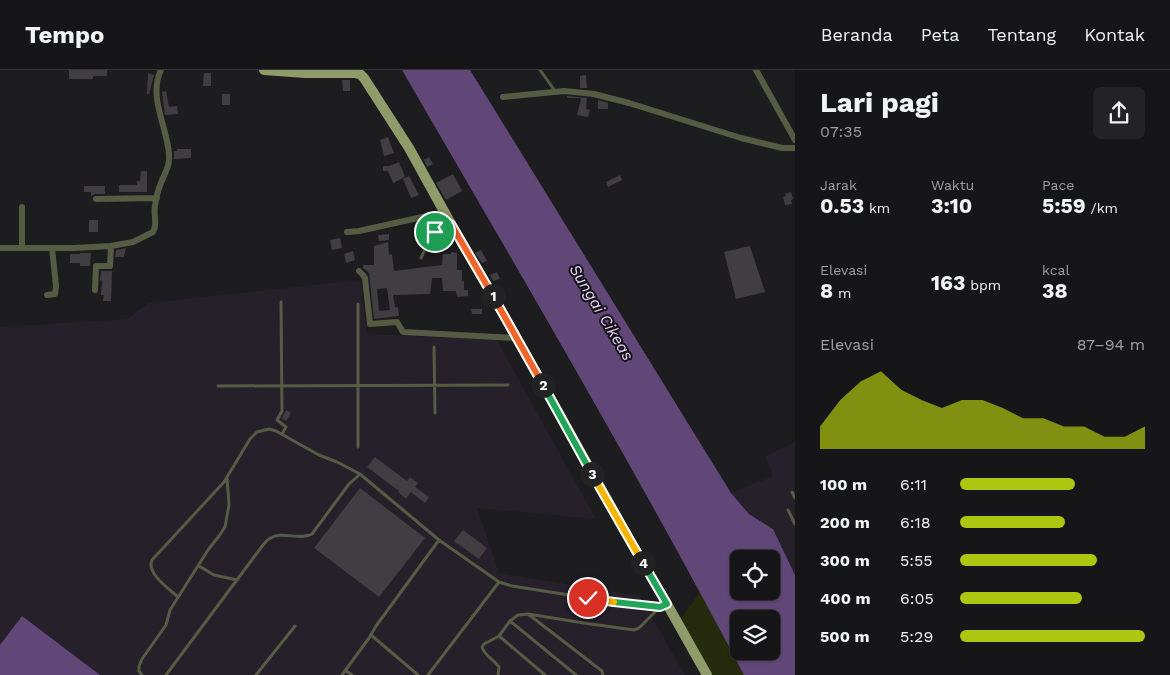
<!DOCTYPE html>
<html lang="id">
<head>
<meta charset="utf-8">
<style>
  :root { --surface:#161517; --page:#232224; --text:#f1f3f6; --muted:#9e9fa1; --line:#353436; --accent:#adc60f }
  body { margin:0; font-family:"Work Sans",sans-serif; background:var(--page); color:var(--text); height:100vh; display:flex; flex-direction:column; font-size:19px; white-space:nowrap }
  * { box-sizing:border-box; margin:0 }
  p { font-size:16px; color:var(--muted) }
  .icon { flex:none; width:28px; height:28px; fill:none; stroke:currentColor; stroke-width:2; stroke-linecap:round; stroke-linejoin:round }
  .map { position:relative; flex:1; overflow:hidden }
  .drawer { display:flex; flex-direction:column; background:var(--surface); width:375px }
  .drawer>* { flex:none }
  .controls { position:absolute; left:730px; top:480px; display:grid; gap:10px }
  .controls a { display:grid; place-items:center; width:50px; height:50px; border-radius:8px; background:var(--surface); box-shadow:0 1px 4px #0004,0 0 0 1px var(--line); font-size:25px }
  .pin { position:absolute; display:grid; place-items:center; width:42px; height:42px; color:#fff; margin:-21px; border:2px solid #fff; border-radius:50%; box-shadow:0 1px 5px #0007 }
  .km { position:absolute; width:25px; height:25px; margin:-12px; border-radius:50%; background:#222; color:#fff; font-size:14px; line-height:25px; text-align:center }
  .round { display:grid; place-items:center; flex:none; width:52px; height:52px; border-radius:8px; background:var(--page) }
  .head { display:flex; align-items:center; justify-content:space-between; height:85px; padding:0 25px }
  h1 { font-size:28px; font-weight:700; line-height:38px }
  .metrics { display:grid; grid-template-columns:repeat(3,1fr); gap:8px; height:85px; padding:5px 25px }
  .metrics div { display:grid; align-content:center }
  .metrics b { font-size:21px; font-weight:700 }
  .metrics small { font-size:14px; font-weight:400 }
  .metrics p { font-size:14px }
  .chart { height:140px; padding:10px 25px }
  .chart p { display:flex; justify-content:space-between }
  .chart svg { width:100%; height:90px; margin-top:5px; fill:var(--accent); opacity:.7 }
  ul { padding:0 25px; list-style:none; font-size:16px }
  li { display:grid; grid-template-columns:80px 60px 1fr; align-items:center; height:38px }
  li i { height:12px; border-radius:6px; background:var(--accent) }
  header { display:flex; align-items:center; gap:30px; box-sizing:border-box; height:70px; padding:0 25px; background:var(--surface); border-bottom:1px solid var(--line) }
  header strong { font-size:24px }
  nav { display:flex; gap:28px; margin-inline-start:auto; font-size:18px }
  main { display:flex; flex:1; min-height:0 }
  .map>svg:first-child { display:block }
  .built { fill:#252029 }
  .green { fill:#262b0d }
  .water { fill:#614777; fill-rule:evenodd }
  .building { fill:#403e42; fill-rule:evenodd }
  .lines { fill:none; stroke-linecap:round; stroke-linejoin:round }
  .lane { stroke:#565c44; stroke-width:3 }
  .street { stroke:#565c44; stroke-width:6 }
  .primary { stroke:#909b6a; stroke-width:10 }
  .split-1-casing { stroke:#fff; stroke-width:10 }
  .split-2-casing { stroke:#fff; stroke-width:10 }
  .split-3-casing { stroke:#fff; stroke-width:10 }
  .split-4-casing { stroke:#fff; stroke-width:10 }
  .split-5-casing { stroke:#fff; stroke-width:10 }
  .split-6-casing { stroke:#fff; stroke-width:10 }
  .split-1 { stroke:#f0652b; stroke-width:6 }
  .split-2 { stroke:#f0652b; stroke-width:6 }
  .split-3 { stroke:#22a559; stroke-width:6 }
  .split-4 { stroke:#f5b400; stroke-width:6 }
  .split-5 { stroke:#22a559; stroke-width:6 }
  .split-6 { stroke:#f5b400; stroke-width:6 }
  .labels { text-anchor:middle; stroke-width:4; stroke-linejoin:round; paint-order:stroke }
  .water-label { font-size:16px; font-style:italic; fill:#e8d0fe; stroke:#141316 }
</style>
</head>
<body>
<header>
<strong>Tempo</strong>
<nav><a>Beranda</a><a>Peta</a><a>Tentang</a><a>Kontak</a></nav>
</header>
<main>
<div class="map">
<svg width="795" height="605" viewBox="0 0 795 605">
  <rect width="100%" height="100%" fill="#1d1c1f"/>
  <path class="built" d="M360,210L367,264L497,270L596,449L477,438L499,503L640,526L685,605H0V257L127,249L148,233Z
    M795,372V505L773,459L749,444L731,423L773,406L765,386Z"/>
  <path class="green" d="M700,522L744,605H708L678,553Z"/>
  <path class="water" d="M402,0H470L731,423L749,444L773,459L795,505V605H744C636,400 518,200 402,0ZM739,489H771V521H739ZM739,549H771V581H739Z
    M22,546L100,605H0V575Z"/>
  <path class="building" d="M69,0H107V6H93V9H69Z
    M148,3L154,5L149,24H147Z
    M204,3H211V16H203Z
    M586,5L587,18H580V6Z
    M342,10H350V21H343Z
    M166,21L169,37L177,36L178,44L165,45L162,22Z
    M222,24H230V35H222Z
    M567,26L587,28L586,39L590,40L588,47L577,45L581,29L580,28H567Z
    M598,30L608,33V39H598Z
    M388,67L394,83L384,86L380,70Z
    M177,79H191V88L174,89V81H177Z
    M429,87L433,94L427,97L424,90Z
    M399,92L405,107L393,113L388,101H383V96H390Z
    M141,101H147V122H119V115H137V111H140Z
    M453,104L462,121L446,130L436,113Z
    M620,105L622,110L608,117L606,112Z
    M409,106L419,125L411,128L403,109Z
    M84,116H105V124H95L91,126V122H84Z
    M791,122L793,129L791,130L792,134L785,135L783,127L786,126L785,124Z
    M89,150H98V162H89Z
    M389,164V170L379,171L378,165Z
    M340,168L342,178L332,180L330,170Z
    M388,172L389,185L392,184L394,201L442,195L443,184H451V182L457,183V200H462V212L464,210V220H468V226L457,227L456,221H443L442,208H432L430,224L393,225L395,237H398L399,246L374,249L369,203L363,198V195H374V176ZM387,218L390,240L379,241L377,219Z
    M750,176L765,222L736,229L724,182Z
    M126,178L124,187H115L116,180Z
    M481,180L487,191L482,193L475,183Z
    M353,181L355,190L346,193L344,184Z
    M80,183H91L90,196H80V193H70V184H80Z
    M101,201H112L111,231H103L104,225H101L102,211L100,210Z
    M497,202L500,209L493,211L490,205Z
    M471,239H482V244H472Z
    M286,340L291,343L286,351L282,348Z
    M375,387L407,411L410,407L418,413L415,417L429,427L425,433L411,422L406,429L398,422L399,421L367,397Z
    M360,418L425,468L379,527L314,478Z
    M463,460L487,478L479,489L454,471Z"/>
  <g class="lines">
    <path class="lane" d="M540,0L555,21
      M421,188C428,173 431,160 448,155
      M281,232L282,341L277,350L286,357L282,364
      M358,234V377
      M434,277L435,343
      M218,316L508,315
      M792,422L795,428
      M788,440L795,454
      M199,496L214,505L237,510
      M178,527C169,519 146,503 152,490L224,412L250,369L257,362L269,359L276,361L319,385L337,392L360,404
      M528,544L602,601L603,605
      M510,551L576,605
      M371,565L418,605
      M499,566L545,605
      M345,600L352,605
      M142,605L139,601V596L142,589L166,555L170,540L208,480L219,466L225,457L229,435L227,408
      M166,605L263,475C265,473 267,470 269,469C282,460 299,471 312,464L349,414L360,404L439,470L499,512L512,516L588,528L660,537L666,535
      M256,605L295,556
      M342,605L369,568L376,556L439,470
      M428,605L499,512
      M498,605L499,597C494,590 484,585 482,577L484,574L499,566L510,551L518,545L528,544L584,553L634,560L639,558L660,537"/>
    <path class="street" d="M756,0L795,70
      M503,27L564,21L594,24L629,33L741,68L782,78H795
      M96,129L157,128
      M22,137V178
      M347,162L359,161L445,142
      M0,178H74L111,176L133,172L153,162C158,154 153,145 155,136C156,128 158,120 161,113C165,102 170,97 169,84C167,56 148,27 161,0
      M359,201L363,205L365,208L370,254L397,252L403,262L516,268
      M95,220L96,196H110L111,176
      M47,225L55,224L56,216L52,178"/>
    <path class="primary" d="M264,0L305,3H355L360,4L364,8L409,78L451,154L510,256L632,474L667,534L707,605"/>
  </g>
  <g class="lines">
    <defs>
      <path id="split-1" d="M435,162L444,156L451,154L493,226"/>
      <path id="split-2" d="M493,226L543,315"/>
      <path id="split-3" d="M543,315L592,404"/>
      <path id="split-4" d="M592,404L643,493"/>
      <path id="split-5" d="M614,532L660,537L667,534L643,493"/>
      <path id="split-6" d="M588,528L614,532"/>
    </defs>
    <use href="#split-1" class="split-1-casing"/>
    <use href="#split-2" class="split-2-casing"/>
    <use href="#split-3" class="split-3-casing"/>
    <use href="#split-4" class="split-4-casing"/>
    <use href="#split-5" class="split-5-casing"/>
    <use href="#split-6" class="split-6-casing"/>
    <use href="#split-1" class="split-1"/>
    <use href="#split-2" class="split-2"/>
    <use href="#split-3" class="split-3"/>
    <use href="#split-4" class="split-4"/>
    <use href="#split-5" class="split-5"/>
    <use href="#split-6" class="split-6"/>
  </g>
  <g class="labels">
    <g class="water-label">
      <text transform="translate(602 242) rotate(59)" y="6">Sungai Cikeas</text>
    </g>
  </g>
</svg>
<div class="controls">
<a><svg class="icon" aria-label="locate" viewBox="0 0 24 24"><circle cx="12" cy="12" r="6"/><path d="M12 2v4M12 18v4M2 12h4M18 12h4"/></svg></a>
<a><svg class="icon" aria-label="layers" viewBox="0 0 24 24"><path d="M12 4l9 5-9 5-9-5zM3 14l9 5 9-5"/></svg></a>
</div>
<div class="pin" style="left:435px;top:162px;background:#1e9e55"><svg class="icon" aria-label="arrive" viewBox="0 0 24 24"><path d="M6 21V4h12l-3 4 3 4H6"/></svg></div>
<div class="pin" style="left:588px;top:528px;background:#d93025"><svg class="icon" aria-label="check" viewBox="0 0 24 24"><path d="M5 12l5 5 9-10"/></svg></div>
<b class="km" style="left:493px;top:226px">1</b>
<b class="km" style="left:543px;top:315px">2</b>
<b class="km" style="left:592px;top:404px">3</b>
<b class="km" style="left:643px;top:493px">4</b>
</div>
<section class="drawer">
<div class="head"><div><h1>Lari pagi</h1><p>07:35</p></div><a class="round"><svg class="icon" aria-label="share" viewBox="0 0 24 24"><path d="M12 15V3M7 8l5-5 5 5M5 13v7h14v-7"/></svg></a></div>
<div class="metrics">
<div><p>Jarak</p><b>0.53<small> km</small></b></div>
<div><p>Waktu</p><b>3:10</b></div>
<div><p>Pace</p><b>5:59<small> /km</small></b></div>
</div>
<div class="metrics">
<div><p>Elevasi</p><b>8<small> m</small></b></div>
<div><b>163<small> bpm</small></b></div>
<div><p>kcal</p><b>38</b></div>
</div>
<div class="chart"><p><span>Elevasi</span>87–94 m</p>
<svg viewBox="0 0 160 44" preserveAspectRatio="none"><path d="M0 44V33L10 20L20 11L30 6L40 15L50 20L60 24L70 20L80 20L90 24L100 29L110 29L120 33L130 33L140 38L150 38L160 33V44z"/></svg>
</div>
<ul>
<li><b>100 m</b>6:11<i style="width:62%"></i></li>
<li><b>200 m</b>6:18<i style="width:57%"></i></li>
<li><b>300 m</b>5:55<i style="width:74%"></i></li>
<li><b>400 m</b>6:05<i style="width:66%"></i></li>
<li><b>500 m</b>5:29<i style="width:100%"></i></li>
</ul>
</section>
</main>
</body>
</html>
